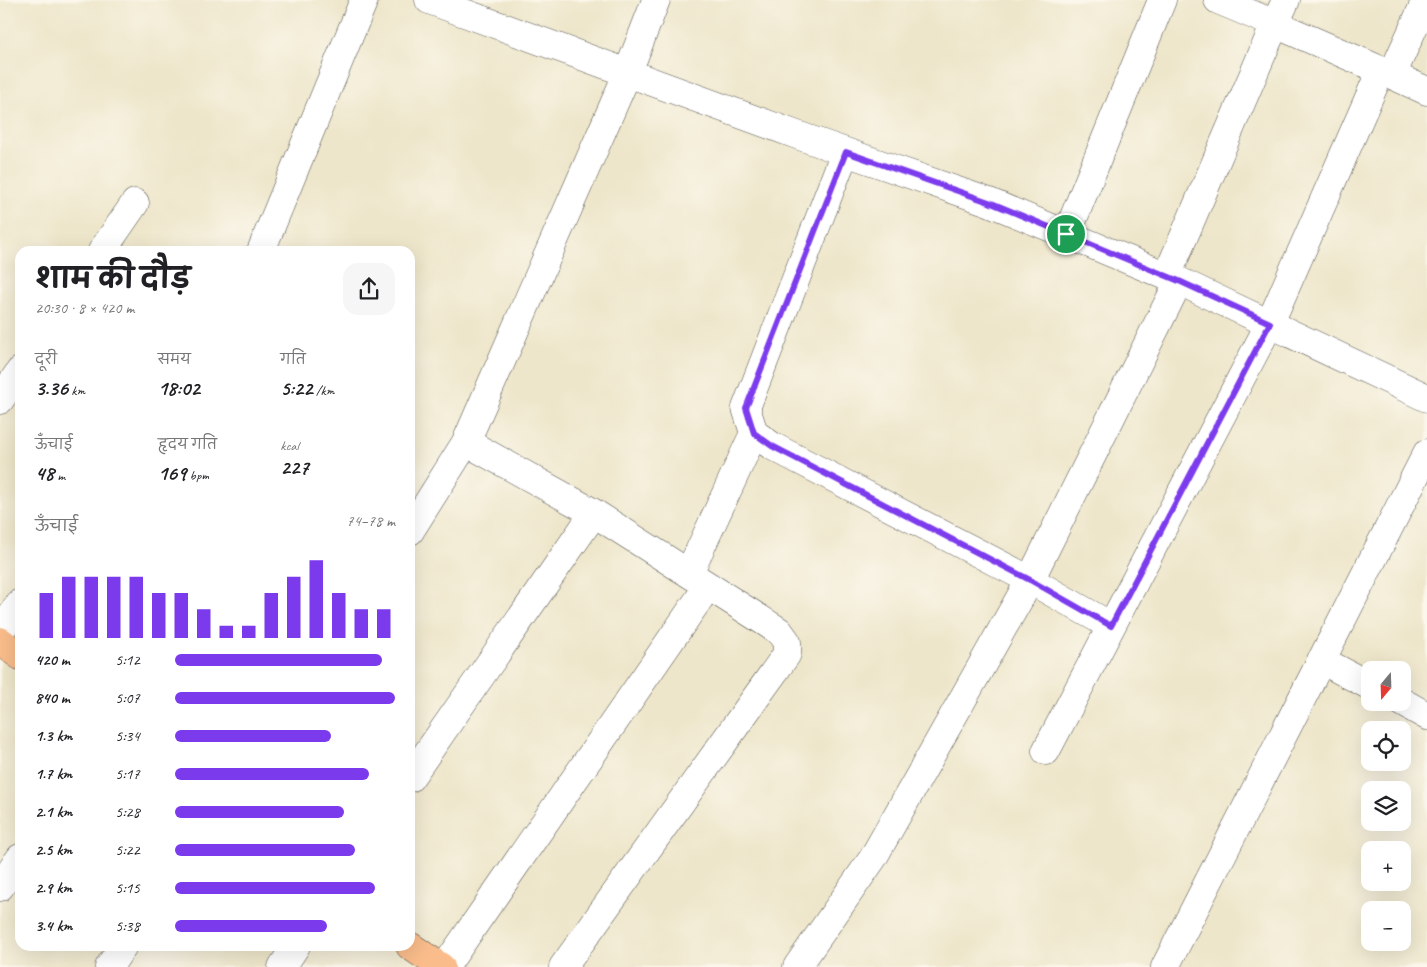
<!DOCTYPE html>
<html lang="hi">
<head>
<meta charset="utf-8">
<style>
  :root { --surface:#fff; --page:#f6f6f6; --text:#202124; --muted:#757577; --accent:#7c3aed }
  body { margin:0; font-family:Caveat,"Playpen Sans Deva",sans-serif; background:var(--page); color:var(--text); height:100vh; display:flex; flex-direction:column; font-size:19px; white-space:nowrap }
  * { box-sizing:border-box; margin:0 }
  p { font-size:16px; color:var(--muted) }
  .icon { flex:none; width:28px; height:28px; fill:none; stroke:currentColor; stroke-width:2; stroke-linecap:round; stroke-linejoin:round }
  .map { position:relative; flex:1; overflow:hidden }
  .drawer { position:absolute; left:15px; top:246px; width:400px; height:705px; display:flex; flex-direction:column; background:var(--surface); border-radius:15px; box-shadow:0 5px 20px #0002 }
  .drawer>* { flex:none }
  .needle { width:32px; rotate:199deg }
  .controls { position:absolute; left:1361px; top:661px; display:grid; gap:10px }
  .controls a { display:grid; place-items:center; width:50px; height:50px; border-radius:10px; background:var(--surface); box-shadow:0 5px 20px #0002; font-size:25px }
  .pin { position:absolute; display:grid; place-items:center; width:42px; height:42px; color:#fff; margin:-21px; border:2px solid #fff; border-radius:50%; box-shadow:0 1px 5px #0007 }
  .round { display:grid; place-items:center; flex:none; width:52px; height:52px; border-radius:15px; background:var(--page) }
  .summary { display:flex; align-items:center; justify-content:space-between; height:85px; padding:0 20px }
  h1 { font-size:28px; font-weight:700; line-height:38px }
  .metrics { display:grid; grid-template-columns:repeat(3,1fr); gap:8px; height:85px; padding:5px 20px }
  .metrics div { display:grid; align-content:center }
  .metrics b { font-size:21px; font-weight:700 }
  .metrics small { font-size:14px; font-weight:400 }
  .metrics p { font-size:14px }
  .chart { height:140px; padding:10px 20px }
  .chart p { display:flex; justify-content:space-between }
  .chart svg { width:100%; height:90px; margin-top:5px; stroke:var(--accent); stroke-width:6 }
  ul { padding:0 20px; list-style:none; font-size:16px }
  li { display:grid; grid-template-columns:80px 60px 1fr; align-items:center; height:38px }
  li i { height:12px; border-radius:6px; background:var(--accent) }
  .map>svg:first-child { display:block }
  .lines { fill:none; stroke-linecap:round; stroke-linejoin:round }
  .minor-casing { stroke:#484743; stroke-width:29 }
  .major-casing { stroke:#484743; stroke-width:29 }
  .minor { stroke:#fff; stroke-width:28 }
  .major { stroke:#f9bc8a; stroke-width:28 }
  .route-casing { stroke:#fff; stroke-width:10 }
  .route { stroke:#7c3aed; stroke-width:6 }
</style>
</head>
<body>
<div class="map">
<svg width="1427" height="967" viewBox="0 0 1427 967">
  <rect width="100%" height="100%" fill="#fbf7ec"/>
  <filter id="ink" filterUnits="userSpaceOnUse"><feTurbulence type="fractalNoise" baseFrequency=".02" numOctaves="2"/><feDisplacementMap in="SourceGraphic" scale="10" xChannelSelector="R" yChannelSelector="G"/><feConvolveMatrix kernelMatrix="1 2 1 2 8 2 1 2 1" color-interpolation-filters="sRGB"/></filter>
  <filter id="wash" filterUnits="userSpaceOnUse"><feTurbulence type="fractalNoise" baseFrequency=".0096" numOctaves="4" result="noise"/><feDisplacementMap in="SourceGraphic" scale="20" xChannelSelector="R" yChannelSelector="G"/><feGaussianBlur stdDeviation="1.12" result="paint"/><feColorMatrix in="noise" values="0 0 0 0 0 0 0 0 0 0 0 0 0 0 0 0 0 1.4 0 .05"/><feComposite in="paint" operator="in"/></filter>
  <g filter="url(#wash)">
    <rect width="100%" height="100%" fill="#eee6ca"/>
  </g>
  <g filter="url(#ink)">
    <g class="lines">
      <defs>
        <path id="minor" d="M429,0L797,135L989,202L1179,281L1427,398
          M1286,0L1275,24L1392,75
          M1426,0L1392,75L1427,91
          M845,152L746,408L754,433L772,446L1030,580L1111,626
          M1067,234L1162,0
          M102,251L135,203
          M261,251L364,0
          M1167,276L1275,24L1218,0
          M0,400L20,371
          M410,531L466,442L628,72L656,0
          M689,573L754,433
          M0,631L20,603
          M1321,660L1370,686
          M1402,702L1427,716
          M1046,751L1270,323L1381,70
          M410,778L594,513L466,442
          M0,887L20,858
          M109,967L123,946
          M282,967L296,946
          M445,967L708,586
          M563,967L787,654V642L779,631L594,513
          M797,967L873,858L1030,580L1179,281
          M1165,967L1427,453"/>
        <path id="major" d="M0,641L20,656
          M410,946L441,967"/>
      </defs>
      <use href="#minor" class="minor-casing"/>
      <use href="#major" class="major-casing"/>
      <use href="#minor" class="minor"/>
      <use href="#major" class="major"/>
    </g>
  </g>
  <g class="lines" filter="url(#ink)">
    <defs>
      <path id="route" d="M846,152L989,202L1179,281L1270,323L1111,626L1030,580L772,446L754,433L746,408Z"/>
    </defs>
    <use href="#route" class="route-casing"/>
    <use href="#route" class="route"/>
  </g>
</svg>
<div class="controls">
<a><svg class="needle" viewBox="-14 -14 28 28"><path d="M0-13l5 13h-10z" fill="#e53935"/><path d="M0 13l5-13h-10z" fill="#757577"/></svg></a>
<a><svg class="icon" aria-label="locate" viewBox="0 0 24 24"><circle cx="12" cy="12" r="6"/><path d="M12 2v4M12 18v4M2 12h4M18 12h4"/></svg></a>
<a><svg class="icon" aria-label="layers" viewBox="0 0 24 24"><path d="M12 4l9 5-9 5-9-5zM3 14l9 5 9-5"/></svg></a>
<a>+</a>
<a>−</a>
</div>
<div class="pin" style="left:1066px;top:234px;background:#1e9e55"><svg class="icon" aria-label="arrive" viewBox="0 0 24 24"><path d="M6 21V4h12l-3 4 3 4H6"/></svg></div>
<section class="drawer">
<div class="summary"><div><h1>शाम की दौड़</h1><p>20:30 · 8 × 420 m</p></div><a class="round"><svg class="icon" aria-label="share" viewBox="0 0 24 24"><path d="M12 15V3M7 8l5-5 5 5M5 13v7h14v-7"/></svg></a></div>
<div class="metrics">
<div><p>दूरी</p><b>3.36<small> km</small></b></div>
<div><p>समय</p><b>18:02</b></div>
<div><p>गति</p><b>5:22<small> /km</small></b></div>
</div>
<div class="metrics">
<div><p>ऊँचाई</p><b>48<small> m</small></b></div>
<div><p>हृदय गति</p><b>169<small> bpm</small></b></div>
<div><p>kcal</p><b>227</b></div>
</div>
<div class="chart"><p><span>ऊँचाई</span>74–78 m</p>
<svg viewBox="0 0 160 44" preserveAspectRatio="none"><path d="M5 44V22M15 44V14M25 44V14M35 44V14M45 44V14M55 44V22M65 44V22M75 44V30M85 44V38M95 44V38M105 44V22M115 44V14M125 44V6M135 44V22M145 44V30M155 44V30"/></svg>
</div>
<ul>
<li><b>420 m</b>5:12<i style="width:94%"></i></li>
<li><b>840 m</b>5:07<i style="width:100%"></i></li>
<li><b>1.3 km</b>5:34<i style="width:71%"></i></li>
<li><b>1.7 km</b>5:17<i style="width:88%"></i></li>
<li><b>2.1 km</b>5:28<i style="width:77%"></i></li>
<li><b>2.5 km</b>5:22<i style="width:82%"></i></li>
<li><b>2.9 km</b>5:15<i style="width:91%"></i></li>
<li><b>3.4 km</b>5:38<i style="width:69%"></i></li>
</ul>
</section>
</div>
</body>
</html>
